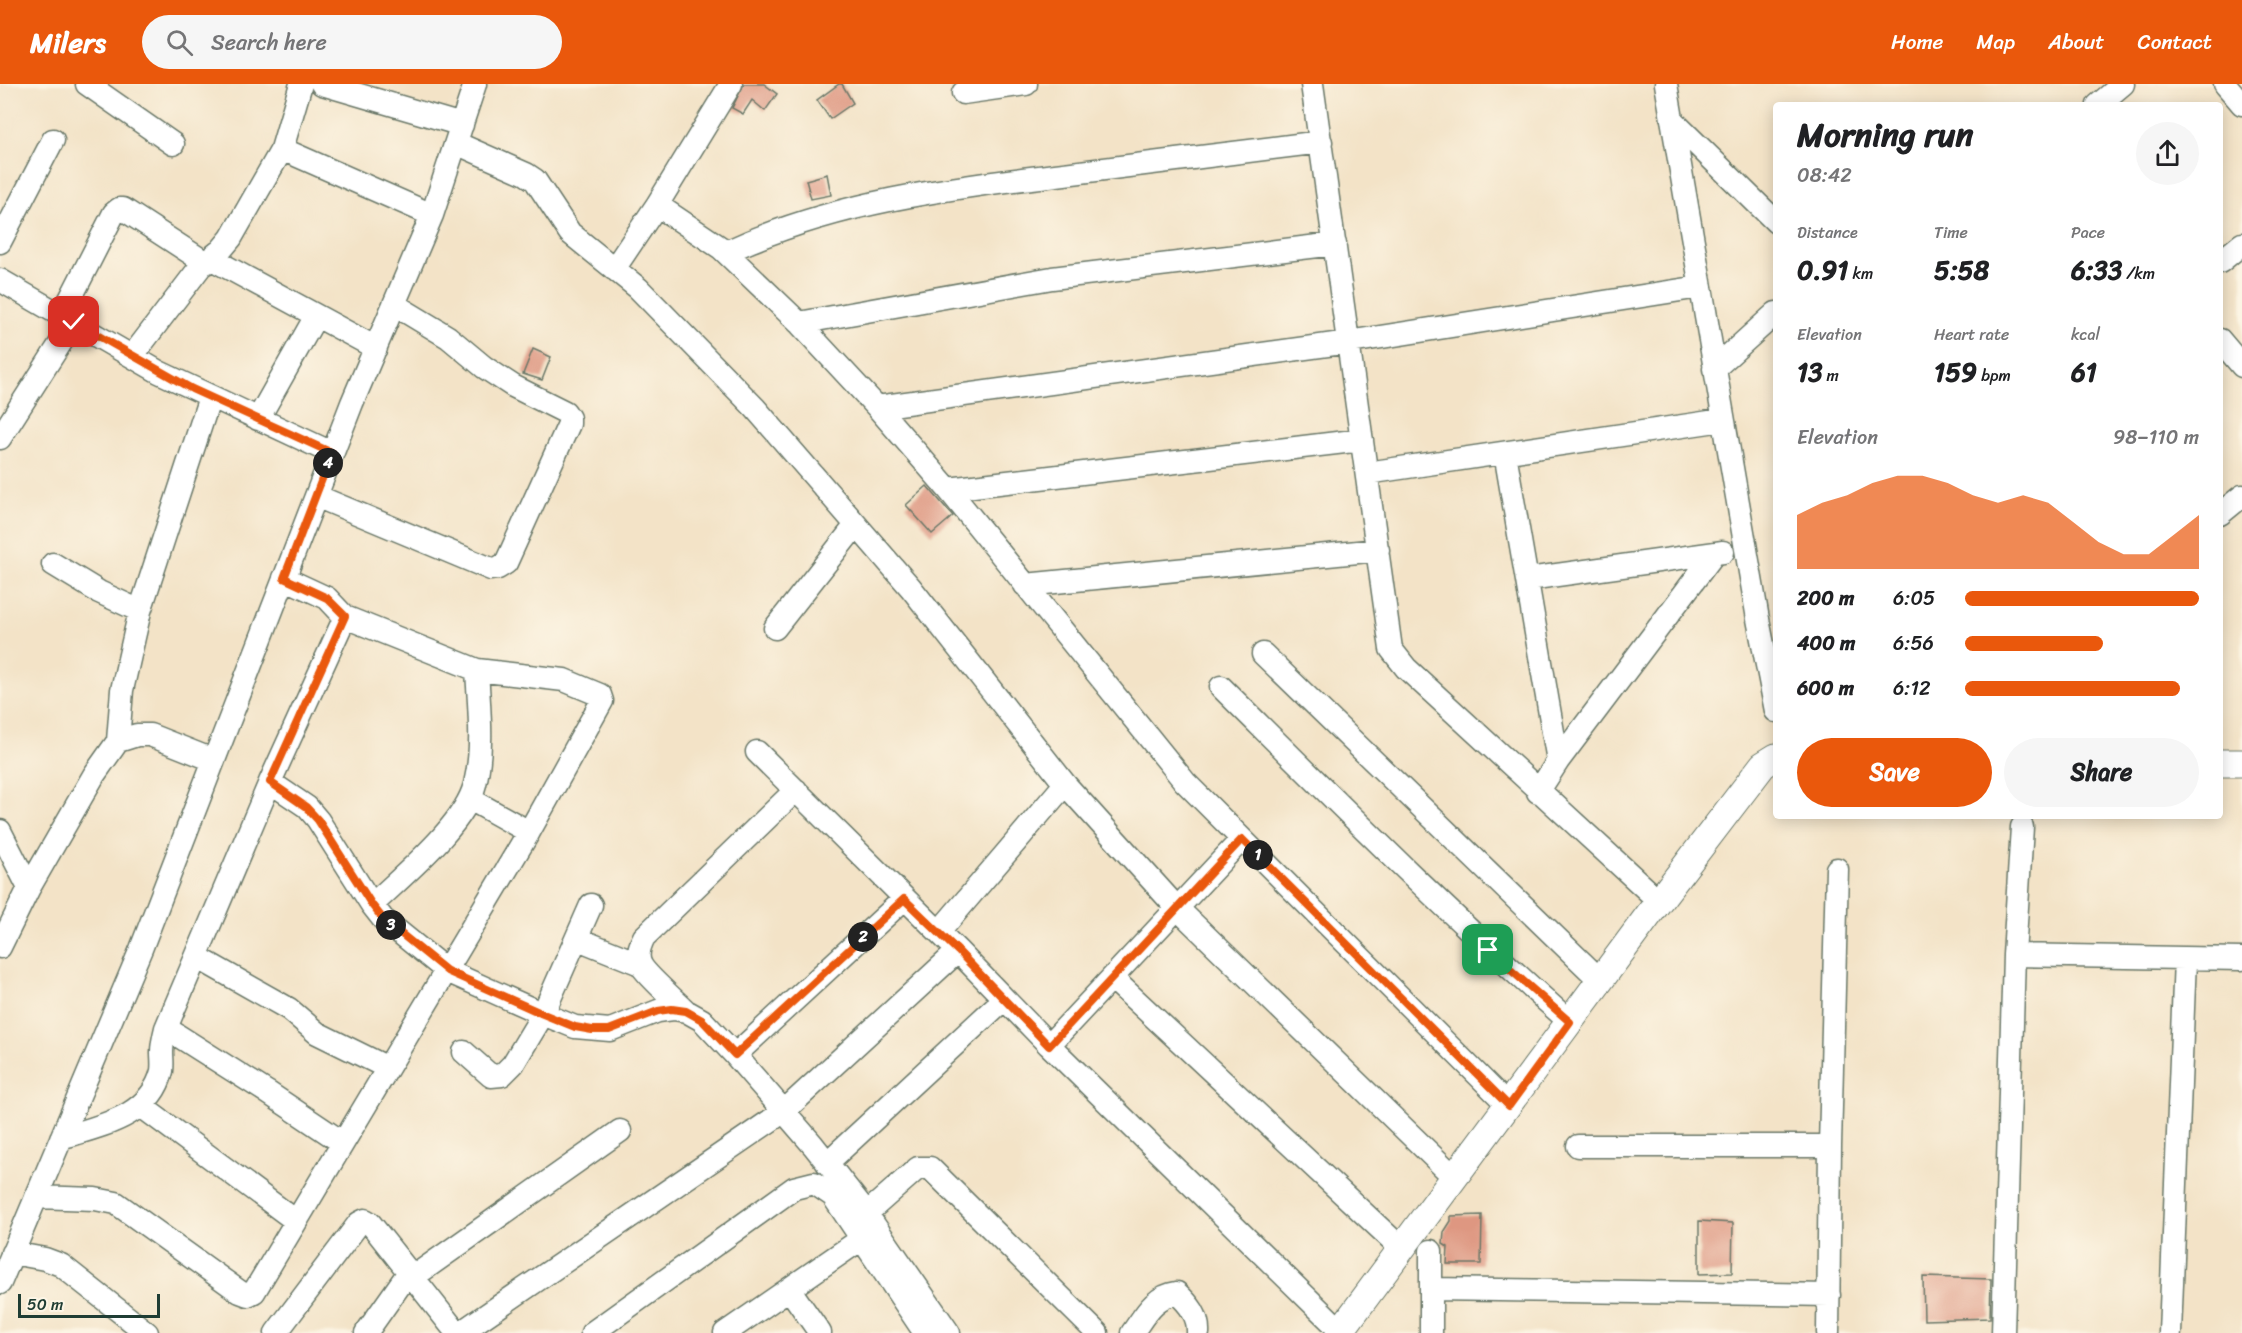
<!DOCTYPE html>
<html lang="en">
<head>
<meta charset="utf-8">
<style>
  :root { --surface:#fff; --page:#f6f6f6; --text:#202124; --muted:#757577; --accent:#ea580c }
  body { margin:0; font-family:Sriracha,sans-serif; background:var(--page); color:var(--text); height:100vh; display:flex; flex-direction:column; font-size:22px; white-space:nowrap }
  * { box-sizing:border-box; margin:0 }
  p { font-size:20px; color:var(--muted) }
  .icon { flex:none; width:33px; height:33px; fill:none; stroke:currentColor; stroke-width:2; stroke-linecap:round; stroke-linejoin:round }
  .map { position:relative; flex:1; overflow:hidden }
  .side { position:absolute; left:1773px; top:18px; width:450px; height:717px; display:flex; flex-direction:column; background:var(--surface); border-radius:6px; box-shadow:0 3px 15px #0003 }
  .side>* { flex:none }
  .scale { position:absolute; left:18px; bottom:15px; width:142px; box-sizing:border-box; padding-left:6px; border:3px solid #1f3d34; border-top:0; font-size:16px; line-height:21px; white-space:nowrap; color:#1f3d34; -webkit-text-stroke:4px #fcf5e5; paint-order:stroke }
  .pin { position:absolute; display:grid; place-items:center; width:51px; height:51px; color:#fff; margin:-26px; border-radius:12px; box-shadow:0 3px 9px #0006 }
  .km { position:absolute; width:30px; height:30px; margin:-15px; border-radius:50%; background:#222; color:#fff; font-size:16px; line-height:30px; text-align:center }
  .round { display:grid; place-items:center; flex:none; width:63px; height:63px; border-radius:32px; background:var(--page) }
  .summary { display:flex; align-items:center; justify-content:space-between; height:102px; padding:0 24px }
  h1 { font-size:33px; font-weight:800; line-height:45px }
  .metrics { display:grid; grid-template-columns:repeat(3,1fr); gap:9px; height:102px; padding:6px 24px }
  .metrics div { display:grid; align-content:center }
  .metrics b { font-size:26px; font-weight:800 }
  .metrics small { font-size:16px; font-weight:400 }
  .metrics p { font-size:16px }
  .chart { height:168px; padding:12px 24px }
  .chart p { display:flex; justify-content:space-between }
  .chart svg { width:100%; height:108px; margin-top:6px; fill:var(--accent); opacity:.7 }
  .button { display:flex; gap:12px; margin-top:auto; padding:12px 24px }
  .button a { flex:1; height:69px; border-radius:36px; background:var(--accent); color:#fff; font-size:24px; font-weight:800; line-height:69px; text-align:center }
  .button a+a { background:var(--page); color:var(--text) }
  ul { padding:0 24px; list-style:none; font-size:20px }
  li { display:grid; grid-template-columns:96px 72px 1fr; align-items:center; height:45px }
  li i { height:15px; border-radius:8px; background:var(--accent) }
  header { display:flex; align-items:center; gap:36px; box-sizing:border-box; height:84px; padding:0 30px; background:var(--accent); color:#fff }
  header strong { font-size:28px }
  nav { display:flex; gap:33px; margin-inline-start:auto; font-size:21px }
  .search { width:420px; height:54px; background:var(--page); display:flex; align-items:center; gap:15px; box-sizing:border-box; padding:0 21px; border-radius:33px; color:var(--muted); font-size:22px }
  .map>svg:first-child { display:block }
  .building { fill:#de9781 }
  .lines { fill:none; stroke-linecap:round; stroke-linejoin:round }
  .minor-casing { stroke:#697767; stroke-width:25 }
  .tertiary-casing { stroke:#697767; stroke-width:29 }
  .minor { stroke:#fff; stroke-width:22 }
  .tertiary { stroke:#fff; stroke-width:27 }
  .route-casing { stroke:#fff; stroke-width:12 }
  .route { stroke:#ea580c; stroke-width:8 }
</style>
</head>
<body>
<header>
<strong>Milers</strong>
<div class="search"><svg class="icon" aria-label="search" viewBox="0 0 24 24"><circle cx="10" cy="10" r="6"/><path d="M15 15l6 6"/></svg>Search here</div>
<nav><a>Home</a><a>Map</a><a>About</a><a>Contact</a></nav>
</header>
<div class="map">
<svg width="2242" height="1249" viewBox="0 0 2242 1249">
  <rect width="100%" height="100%" fill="#fcf5e5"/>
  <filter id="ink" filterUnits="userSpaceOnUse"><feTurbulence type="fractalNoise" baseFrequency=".0167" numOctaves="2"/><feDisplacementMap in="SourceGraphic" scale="12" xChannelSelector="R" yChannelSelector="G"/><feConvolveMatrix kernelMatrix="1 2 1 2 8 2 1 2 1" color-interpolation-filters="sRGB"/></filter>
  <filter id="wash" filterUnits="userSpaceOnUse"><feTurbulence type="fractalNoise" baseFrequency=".008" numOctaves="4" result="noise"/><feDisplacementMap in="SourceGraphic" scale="24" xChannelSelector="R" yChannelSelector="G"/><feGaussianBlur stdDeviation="1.35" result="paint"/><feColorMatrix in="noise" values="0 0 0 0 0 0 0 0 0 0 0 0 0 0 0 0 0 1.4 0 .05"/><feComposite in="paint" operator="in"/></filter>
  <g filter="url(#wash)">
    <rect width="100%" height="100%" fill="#f3e3c7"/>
    <g id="blocks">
      <path class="building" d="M744,0H764L777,10L765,27L752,16L743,30L732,24Z
        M839,0H842L853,19L830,35L817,16Z
        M827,90L831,111L811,115L806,96Z
        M533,265L551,273L542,296L523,290Z
        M927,402L953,432L932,450L906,421Z
        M1482,1131L1481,1180H1447L1448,1163L1443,1160L1444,1148L1451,1137V1132Z
        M1699,1137L1733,1139L1732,1189L1699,1190Z
        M1923,1193L1991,1195L1990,1234L1924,1236Z"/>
    </g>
  </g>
  <g filter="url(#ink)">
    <use href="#blocks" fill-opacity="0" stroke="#697767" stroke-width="1.5"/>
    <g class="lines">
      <defs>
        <path id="minor" d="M87,0L173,60
          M322,0L462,41
          M1312,0L1391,565L1406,584L1659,817
          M1666,0L1758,535L1776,627
          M2225,0L2242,20
          M963,9L1026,0
          M2098,21L2123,0
          M1672,36L1776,138
          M456,59L526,90L535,96L570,149L638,204L755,324L911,504L1065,700L1177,824L1455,1094
          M282,65L432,131
          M657,121L721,164L799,239L877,323L948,405L1185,698L1509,1022
          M0,158L53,56
          M726,168C834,118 947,104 1064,90C1150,79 1235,69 1321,58
          M212,175L376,264
          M2220,178L2242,160
          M614,185L657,121L731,0
          M0,196L159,288L332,369
          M62,231L114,129L119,125H123L206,179
          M799,239L1052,194L1335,160
          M2220,256L2242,282
          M133,271L201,182L221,166L231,154L282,65L301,0
          M1714,285L1776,229
          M877,323L1349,258L1700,203
          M258,335L316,232
          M0,354L74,238
          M1505,369L1558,677L1538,708
          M1367,389L1723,336
          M948,405L1362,356
          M316,412L491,485L498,484L506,479L569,340V334L565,328L513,302L484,283L448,253L395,221
          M2220,430L2242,412
          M53,480L99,508L140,527
          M1528,495L1723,468
          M1025,501L1378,466
          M775,544L856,441
          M1263,570L1601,897
          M1221,603C1336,717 1449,831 1570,938
          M118,657L122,606L140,527L210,313
          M757,668L958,867L1049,961L1341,1247
          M1558,677L1714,470
          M270,698L307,723L318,736L372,821L383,835L447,887L543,930L575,943L610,946L658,927L673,925L686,927L702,936L735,971L813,1061L859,1119L949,1249
          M470,715L529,748
          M0,747L29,804L0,863
          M29,804L94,691L118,657L137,651H150L213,676
          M372,821C403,791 465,741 475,700C484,663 479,624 477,586
          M939,848L1065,700
          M578,855L640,880
          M2014,871L2242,875
          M197,873L289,925L317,949L388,984
          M1112,894L1402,1165
          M686,927C676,917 646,891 641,881C636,872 640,861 644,853L796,706
          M166,944L267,1008L343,1059
          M1049,961L1242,755
          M464,968L491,992L502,991L513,980L543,930L591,821
          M735,971L904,815
          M141,1022L296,1137
          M61,1054C99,1042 151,1033 162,987C163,980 162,974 162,968C162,960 164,952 166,944L270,698L345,533
          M1578,1062H1830
          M827,1079L1003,916
          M36,1113L95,1115L116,1119L240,1208L248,1211L254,1208L529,748L602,617L600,611L564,596L477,586L345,533L327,514L284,494
          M867,1129L918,1084H930L1097,1249
          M1431,1167V1249
          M12,1169L45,1175L61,1181L147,1249
          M413,1193L620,1047
          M0,1199L141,865L352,319L432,131L475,0
          M1432,1205L1829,1211
          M790,1206L820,1249
          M276,1249L359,1139L365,1136L370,1139L457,1249
          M366,1249L409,1188
          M460,1249L783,1028L958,867
          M592,1249L794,1104L814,1099L833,1112L925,1249
          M725,1249L860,1156
          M1132,1249C1145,1231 1154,1212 1177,1209C1189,1220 1199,1232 1198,1249
          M1828,1249L1830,1062L1837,785
          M2003,1249L2014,871L2022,743
          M2170,1249L2185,875"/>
        <path id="tertiary" d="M2220,679H2242
          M1339,1249L1659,817L1763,681L1776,673"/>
      </defs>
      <use href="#minor" class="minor-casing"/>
      <use href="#tertiary" class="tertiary-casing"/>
      <use href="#minor" class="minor"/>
      <use href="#tertiary" class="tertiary"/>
    </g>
  </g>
  <g class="lines" filter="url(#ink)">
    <defs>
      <path id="route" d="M74,238L192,305L332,369L284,494L327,514L345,532L270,698L306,723L318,736L372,821L383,835L447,887L543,930L575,943L592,946H609L658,927L672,925L686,927L702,936L735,971L904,815L958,867L1049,962L1242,755L1509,1022L1570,938L1488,866"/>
    </defs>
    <use href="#route" class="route-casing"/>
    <use href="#route" class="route"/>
  </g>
</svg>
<div class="scale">50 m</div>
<div class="pin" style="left:1488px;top:866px;background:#1e9e55"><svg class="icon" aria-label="arrive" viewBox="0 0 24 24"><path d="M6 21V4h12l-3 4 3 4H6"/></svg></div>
<div class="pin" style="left:74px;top:238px;background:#d93025"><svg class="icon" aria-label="check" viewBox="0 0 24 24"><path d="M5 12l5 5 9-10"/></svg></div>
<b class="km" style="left:1258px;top:771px">1</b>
<b class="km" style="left:863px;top:853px">2</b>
<b class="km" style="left:391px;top:841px">3</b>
<b class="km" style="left:328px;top:379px">4</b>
<section class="side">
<div class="summary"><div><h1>Morning run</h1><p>08:42</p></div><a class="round"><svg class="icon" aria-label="share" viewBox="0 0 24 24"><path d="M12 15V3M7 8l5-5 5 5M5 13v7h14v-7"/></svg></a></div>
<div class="metrics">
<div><p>Distance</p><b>0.91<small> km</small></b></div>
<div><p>Time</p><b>5:58</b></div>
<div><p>Pace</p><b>6:33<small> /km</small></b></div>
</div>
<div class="metrics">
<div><p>Elevation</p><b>13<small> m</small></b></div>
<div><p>Heart rate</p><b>159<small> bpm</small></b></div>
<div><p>kcal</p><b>61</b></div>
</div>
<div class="chart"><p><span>Elevation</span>98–110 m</p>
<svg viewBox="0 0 160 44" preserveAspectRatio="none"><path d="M0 44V22L10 17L20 14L30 9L40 6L50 6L60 9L70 14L80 17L90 14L100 17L110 25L120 33L130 38L140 38L150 30L160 22V44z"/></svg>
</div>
<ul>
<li><b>200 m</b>6:05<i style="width:100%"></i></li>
<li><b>400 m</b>6:56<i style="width:59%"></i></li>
<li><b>600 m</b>6:12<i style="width:92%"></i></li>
</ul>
<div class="button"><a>Save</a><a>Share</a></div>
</section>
</div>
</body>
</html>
